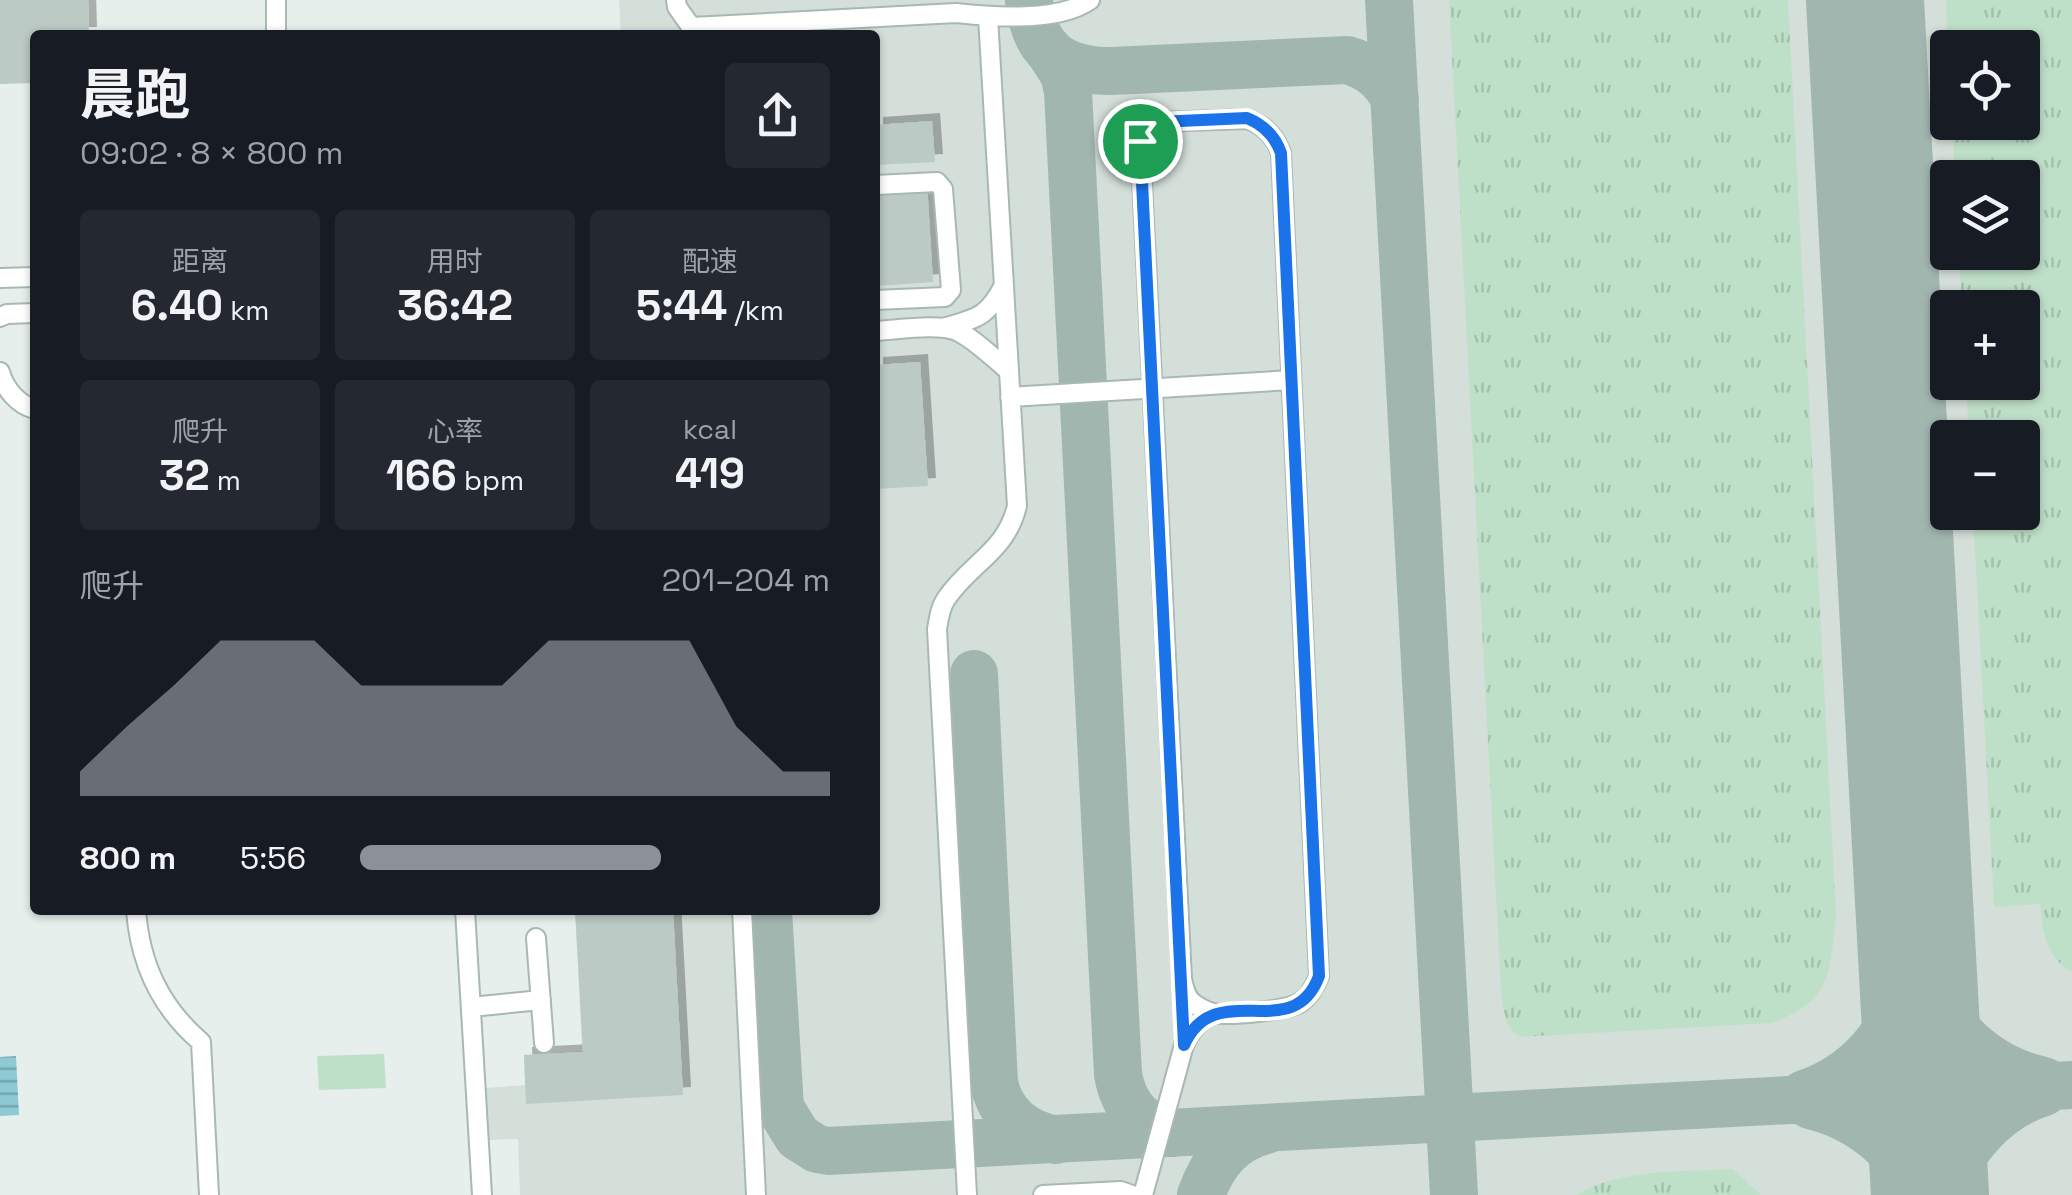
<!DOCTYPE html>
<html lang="zh">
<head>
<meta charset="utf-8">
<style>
  :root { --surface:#171b24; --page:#242831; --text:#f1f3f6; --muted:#9ea1a6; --accent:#8c9099 }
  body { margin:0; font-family:"Space Grotesk","Noto Sans SC",sans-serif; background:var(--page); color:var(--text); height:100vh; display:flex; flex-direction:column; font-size:38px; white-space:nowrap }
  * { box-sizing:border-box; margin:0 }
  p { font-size:32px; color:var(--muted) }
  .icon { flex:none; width:55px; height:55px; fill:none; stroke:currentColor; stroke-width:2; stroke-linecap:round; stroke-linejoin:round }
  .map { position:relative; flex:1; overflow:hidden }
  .panel { position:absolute; left:30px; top:30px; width:850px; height:885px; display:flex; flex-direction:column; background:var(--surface); border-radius:10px; box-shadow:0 2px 8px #0004 }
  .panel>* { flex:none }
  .tools { position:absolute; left:1930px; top:30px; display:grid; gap:20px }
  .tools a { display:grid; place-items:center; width:110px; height:110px; border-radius:10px; background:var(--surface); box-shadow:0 2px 8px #0004; font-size:50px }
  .pin { position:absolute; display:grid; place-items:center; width:85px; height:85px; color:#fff; margin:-42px; border:5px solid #fff; border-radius:50%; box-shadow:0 2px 10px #0007 }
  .round { display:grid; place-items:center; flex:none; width:105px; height:105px; border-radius:10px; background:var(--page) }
  .summary { display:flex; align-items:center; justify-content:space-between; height:170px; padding:0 50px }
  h1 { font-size:55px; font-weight:700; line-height:75px }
  .metrics { display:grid; grid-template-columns:repeat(3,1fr); gap:15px; height:170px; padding:10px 50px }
  .metrics div { display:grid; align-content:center; border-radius:10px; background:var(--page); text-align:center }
  .metrics b { font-size:42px; font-weight:700 }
  .metrics small { font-size:28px; font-weight:400 }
  .metrics p { font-size:28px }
  .chart { height:280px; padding:20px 50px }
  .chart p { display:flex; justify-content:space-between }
  .chart svg { width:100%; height:180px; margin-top:10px; fill:var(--accent); opacity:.7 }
  ul { padding:0 50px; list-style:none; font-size:32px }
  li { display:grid; grid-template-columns:160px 120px 1fr; align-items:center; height:75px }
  li i { height:25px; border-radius:12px; background:var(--accent) }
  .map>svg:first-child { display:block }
  .built { fill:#d4dfda; fill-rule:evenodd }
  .grass { fill:url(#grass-tufts) }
  .pitch { fill:#bfe0c8 }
  .water { fill:url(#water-rules) }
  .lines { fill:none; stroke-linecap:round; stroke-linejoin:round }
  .taxiway { stroke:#a2b6b0; stroke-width:48 }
  .runway { stroke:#a2b6b0; stroke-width:118 }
  .building { fill:#bbcac4; filter:url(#shadow) }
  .minor-casing { stroke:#a8b8b2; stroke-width:22 }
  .minor { stroke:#fff; stroke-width:18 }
  .route-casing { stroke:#fff; stroke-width:20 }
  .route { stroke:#1a73e8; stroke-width:12 }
</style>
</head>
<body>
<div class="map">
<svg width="2072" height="1195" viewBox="0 0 2072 1195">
  <defs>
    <pattern id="grass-tufts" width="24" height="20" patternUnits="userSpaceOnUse" patternTransform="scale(2.5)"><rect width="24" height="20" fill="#bfe0c8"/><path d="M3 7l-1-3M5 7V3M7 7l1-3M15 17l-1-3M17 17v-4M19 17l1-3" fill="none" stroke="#a4c1ad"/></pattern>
    <pattern id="water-rules" width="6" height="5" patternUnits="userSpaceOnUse" patternTransform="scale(2.5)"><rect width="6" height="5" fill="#8ec9d4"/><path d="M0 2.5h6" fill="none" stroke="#74a5ad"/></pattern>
    <filter id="shadow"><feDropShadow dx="8" dy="-8" stdDeviation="0" flood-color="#0004"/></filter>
  </defs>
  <rect width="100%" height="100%" fill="#e6efeb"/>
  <path class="built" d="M619,0H2072V1195H520L518,1139L489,1140L486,1088L525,1085L524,1055L582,1051L575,910H875V35H621ZM1948,48H2022V122H1948ZM1948,178H2022V252H1948ZM1948,308H2022V382H1948ZM1948,438H2022V512H1948Z"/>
  <path class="grass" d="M1449,0H1788L1836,914C1830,973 1832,1002 1771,1023L1521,1037C1503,1028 1504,1009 1501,991Z
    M1946,0H2072V972C2045,956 2043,933 2040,904L1994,907L1973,513L2022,512V438L1969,437L1966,383L2022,382V308L1962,307L1959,253L2022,252V178L1955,177L1952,123L2022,122V48L1948,47Z
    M1733,1169L1761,1195H1576C1622,1168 1681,1172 1733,1169Z"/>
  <path class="pitch" d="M384,1054L386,1088L319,1090L317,1056Z"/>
  <path class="water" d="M16,1056L19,1115L0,1116V1057Z"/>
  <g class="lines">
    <path class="taxiway" d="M1029,0C1034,51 1061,71 1111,71L1347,60C1369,66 1384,78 1395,99
      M1389,0L1454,1195
      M1048,49L1064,74L1068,91L1118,1074C1123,1105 1142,1128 1174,1133
      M974,674L994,1083C1001,1116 1024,1133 1056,1140
      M768,910L780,1108L798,1137L817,1149L828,1151L2072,1085
      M1917,953C1934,1016 1978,1067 2044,1081
      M1804,1094C1868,1073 1904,1017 1917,953
      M1810,1105C1858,1116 1901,1150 1921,1195
      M1201,1195C1213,1162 1231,1139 1266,1130
      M1943,1195C1961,1148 1995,1107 2044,1092"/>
    <path class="runway" d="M1865,0L1930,1195"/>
  </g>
  <path class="building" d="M0,0H88L89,35H35V83L0,84Z
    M932,121L935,162L875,165V125Z
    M927,184L933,282L877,286L875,187Z
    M920,362L928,486L875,489V365Z
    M575,910H673L683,1095L526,1104L524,1055L583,1052Z"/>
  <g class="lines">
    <defs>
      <path id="minor" d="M676,0L677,7L697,35
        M692,27L956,13C991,17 1060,22 1090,0
        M276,35V0
        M1247,119C1264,125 1275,136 1281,153L1319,976C1315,986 1310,996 1301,1002C1288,1011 1229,1016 1213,1013C1206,1011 1196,1006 1191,1001C1185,995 1184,987 1182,979L1140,141C1143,131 1146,126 1157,122Z
        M875,185L937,182L943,189L951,290L945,297L875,300
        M0,278L35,277
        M0,317L7,314L35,313
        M943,328C977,318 987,318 1004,285
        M875,331C897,330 937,323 957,331C976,340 993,358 1009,371
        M0,372C5,389 18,405 35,409
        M1010,397L1291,380
        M136,910C140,964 160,1007 201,1042L209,1195
        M465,910L482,1195
        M742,910L756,1195
        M536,938L544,1043
        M471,1007L541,1000
        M967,1195L937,629C939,618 940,608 946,599C970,563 1006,552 1017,506L988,17
        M1043,1195L1121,1191L1132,1195
        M1143,1195L1184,1045C1191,1030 1199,1020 1214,1013"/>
    </defs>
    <use href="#minor" class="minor-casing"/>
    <use href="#minor" class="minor"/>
  </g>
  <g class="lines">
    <defs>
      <path id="route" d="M1247,118C1264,125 1275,136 1281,153L1319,976C1293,1047 1215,975 1184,1045L1140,141C1143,131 1146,126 1157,122Z"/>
    </defs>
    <use href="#route" class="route-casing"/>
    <use href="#route" class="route"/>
  </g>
</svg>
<div class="tools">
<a><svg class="icon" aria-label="locate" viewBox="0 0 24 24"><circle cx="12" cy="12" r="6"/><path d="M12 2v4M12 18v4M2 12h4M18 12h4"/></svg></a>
<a><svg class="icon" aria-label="layers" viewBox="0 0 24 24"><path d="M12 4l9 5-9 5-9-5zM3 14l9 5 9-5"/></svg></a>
<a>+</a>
<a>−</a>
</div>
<div class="pin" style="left:1140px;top:141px;background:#1e9e55"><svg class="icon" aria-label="arrive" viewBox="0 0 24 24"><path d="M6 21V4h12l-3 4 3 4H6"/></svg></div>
<section class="panel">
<div class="summary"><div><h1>晨跑</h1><p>09:02 · 8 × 800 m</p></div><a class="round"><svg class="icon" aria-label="share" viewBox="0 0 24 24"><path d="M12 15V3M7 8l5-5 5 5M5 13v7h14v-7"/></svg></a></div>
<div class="metrics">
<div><p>距离</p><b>6.40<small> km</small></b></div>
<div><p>用时</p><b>36:42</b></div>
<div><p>配速</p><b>5:44<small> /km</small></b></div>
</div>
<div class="metrics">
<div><p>爬升</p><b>32<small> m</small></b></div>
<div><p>心率</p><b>166<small> bpm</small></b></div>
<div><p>kcal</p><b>419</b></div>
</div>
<div class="chart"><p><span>爬升</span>201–204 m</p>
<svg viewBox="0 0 160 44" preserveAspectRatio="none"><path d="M0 44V38L10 27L20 17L30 6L40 6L50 6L60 17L70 17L80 17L90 17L100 6L110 6L120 6L130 6L140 27L150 38L160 38V44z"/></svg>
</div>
<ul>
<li><b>800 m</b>5:56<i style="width:64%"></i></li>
</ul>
</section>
</div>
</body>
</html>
